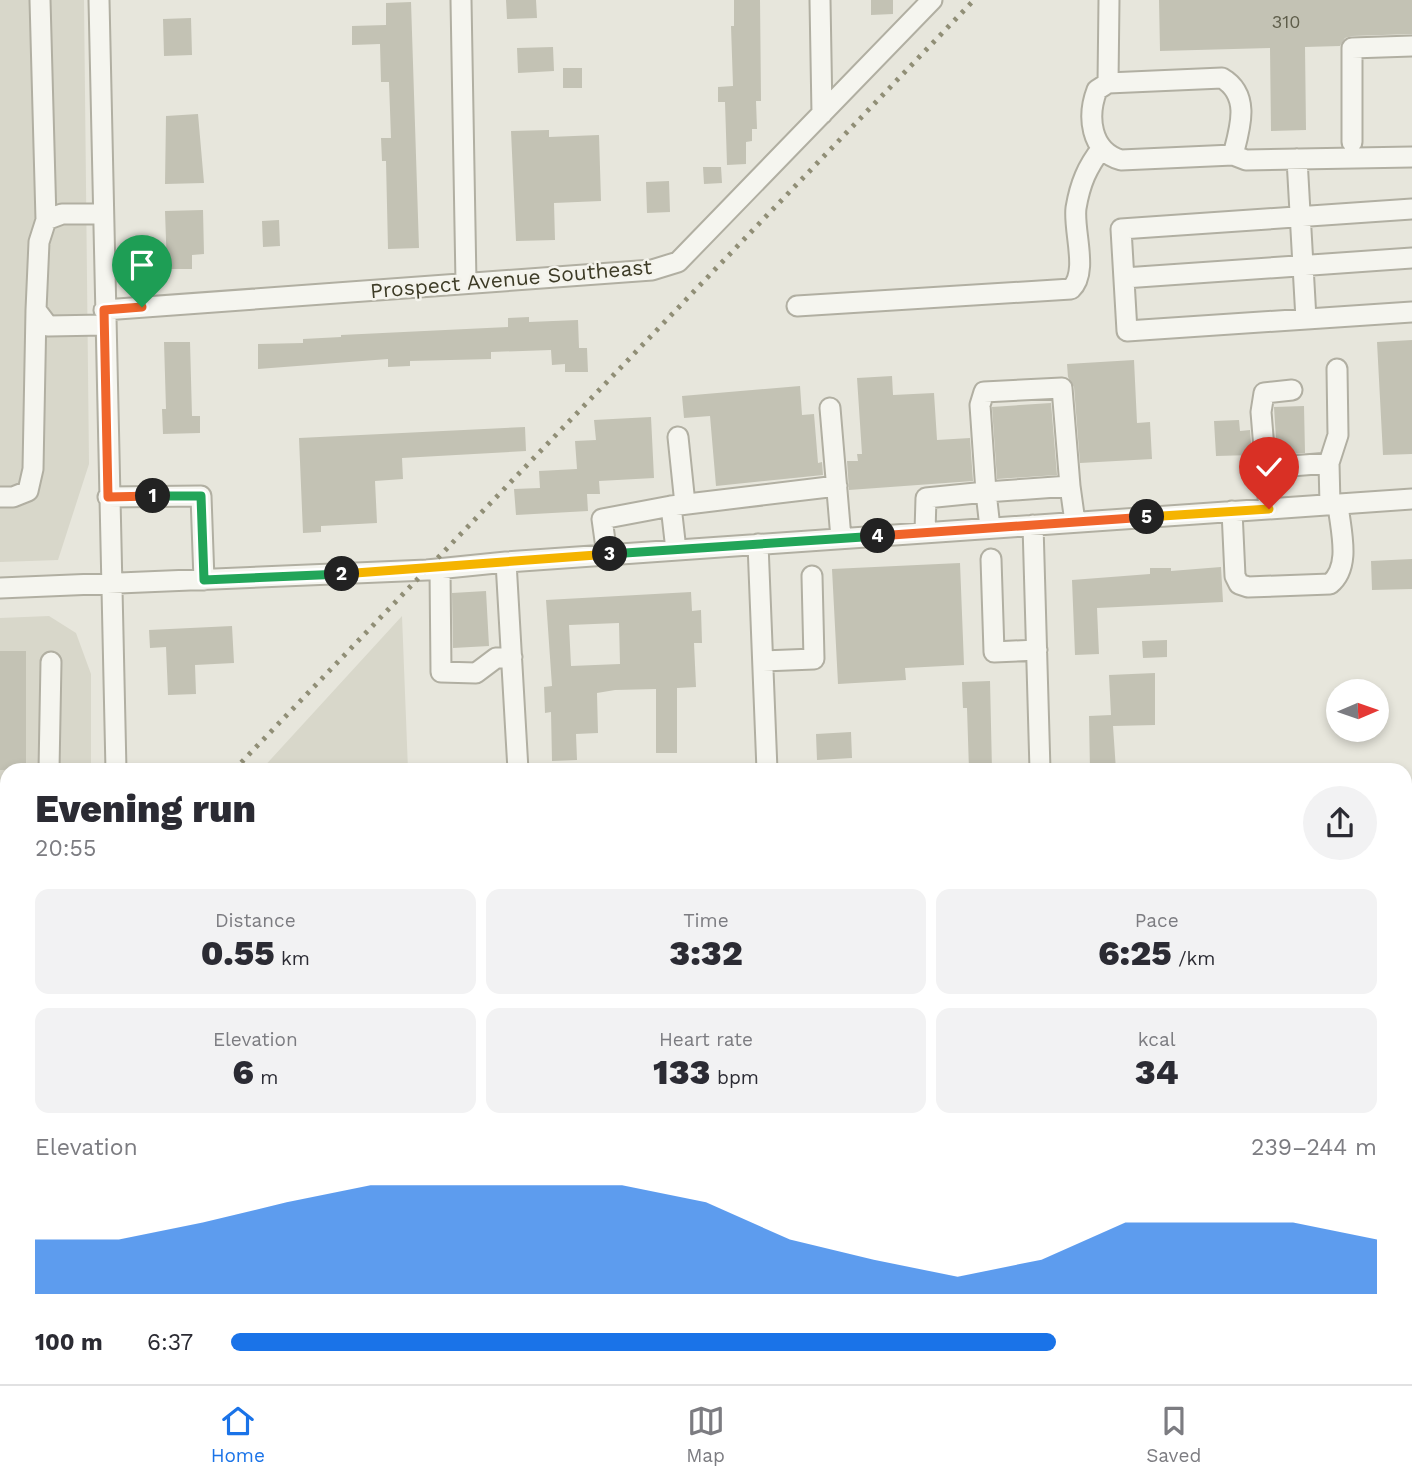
<!DOCTYPE html>
<html lang="en">
<head>
<meta charset="utf-8">
<style>
  :root { --surface:#fff; --page:#f2f2f3; --text:#2b2b33; --muted:#7c7c81; --line:#e1e1e2; --accent:#1a73e8 }
  body { margin:0; font-family:"Work Sans",sans-serif; background:var(--page); color:var(--text); height:100vh; display:flex; flex-direction:column; font-size:26px; white-space:nowrap }
  * { box-sizing:border-box; margin:0 }
  p { font-size:23px; color:var(--muted) }
  .icon { flex:none; width:38px; height:38px; fill:none; stroke:currentColor; stroke-width:2; stroke-linecap:round; stroke-linejoin:round }
  .map { position:relative; flex:1; overflow:hidden }
  .sheet { position:absolute; left:0px; top:763px; width:1412px; height:621px; display:flex; flex-direction:column; background:var(--surface); border-radius:21px 21px 0 0; box-shadow:0 4px 10px #0003 }
  .sheet>* { flex:none }
  .needle { width:46px; rotate:88deg }
  .tools { position:absolute; left:1326px; top:679px; display:grid; gap:14px }
  .tools a { display:grid; place-items:center; width:63px; height:63px; border-radius:50%; background:var(--surface); box-shadow:0 4px 10px #0003; font-size:35px }
  .pin { position:absolute; display:grid; place-items:center; width:60px; height:60px; color:#fff; margin:-72px -30px; border-radius:50% 50% 50% 0; rotate:-45deg; box-shadow:0 0 7px #0007 }
  .pin .icon { rotate:45deg }
  .km { position:absolute; width:35px; height:35px; margin:-18px; border-radius:50%; background:#222; color:#fff; font-size:19px; line-height:35px; text-align:center }
  .round { display:grid; place-items:center; flex:none; width:74px; height:74px; border-radius:37px; background:var(--page) }
  .summary { display:flex; align-items:center; justify-content:space-between; height:119px; padding:0 35px }
  h1 { font-size:38px; font-weight:800; line-height:52px }
  .stats { display:grid; grid-template-columns:repeat(3,1fr); gap:10px; height:119px; padding:7px 35px }
  .stats div { display:grid; align-content:center; border-radius:14px; background:var(--page); text-align:center }
  .stats b { font-size:35px; font-weight:800 }
  .stats small { font-size:19px; font-weight:400 }
  .stats p { font-size:19px }
  .chart { height:196px; padding:14px 35px }
  .chart p { display:flex; justify-content:space-between }
  .chart svg { width:100%; height:126px; margin-top:7px; fill:var(--accent); opacity:.7 }
  ul { padding:0 35px; list-style:none; font-size:23px }
  li { display:grid; grid-template-columns:112px 84px 1fr; align-items:center; height:52px }
  li i { height:18px; border-radius:9px; background:var(--accent) }
  .menu { display:flex; justify-content:space-around; align-items:center; height:98px; border-top:2px solid var(--line); background:var(--surface); font-size:19px; color:var(--muted) }
  .menu a { display:grid; justify-items:center; gap:4px }
  .menu .on { color:var(--accent) }
  .map>svg:first-child { display:block }
  .built { fill:#d8d7ca }
  .building { fill:#c3c2b4; fill-rule:evenodd }
  .lines { fill:none; stroke-linecap:round; stroke-linejoin:round }
  .minor-casing { stroke:#b1afa2; stroke-width:23 }
  .minor { stroke:#f5f5ef; stroke-width:19 }
  .rail { stroke:#908e76; stroke-width:5; stroke-dasharray:3.5 7; stroke-linecap:butt }
  .split-1-casing { stroke:#fff; stroke-width:14 }
  .split-2-casing { stroke:#fff; stroke-width:14 }
  .split-3-casing { stroke:#fff; stroke-width:14 }
  .split-4-casing { stroke:#fff; stroke-width:14 }
  .split-5-casing { stroke:#fff; stroke-width:14 }
  .split-6-casing { stroke:#fff; stroke-width:14 }
  .split-1 { stroke:#f0652b; stroke-width:9 }
  .split-2 { stroke:#22a559; stroke-width:9 }
  .split-3 { stroke:#f5b400; stroke-width:9 }
  .split-4 { stroke:#22a559; stroke-width:9 }
  .split-5 { stroke:#f0652b; stroke-width:9 }
  .split-6 { stroke:#f5b400; stroke-width:9 }
  .labels { text-anchor:middle; stroke-width:5; stroke-linejoin:round; paint-order:stroke }
  .number-label { font-size:18px; fill:#5e5d4a }
  .street-label { font-size:21px; fill:#3d3b26; stroke:#f4f3ec }
</style>
</head>
<body>
<div class="map">
<svg width="1412" height="1384" viewBox="0 0 1412 1384">
  <rect width="100%" height="100%" fill="#e7e6dc"/>
  <path class="built" d="M0,0H84L89,464L58,560L0,562Z
    M49,616L76,633L91,674V770H7V912L0,919V618Z
    M402,616L408,770H261Z
    M153,1377H643V1384H153Z"/>
  <path class="building" d="M506,0H536L537,18L507,19Z
    M734,0H760L761,101H756L757,129H752V141L746,142V164L727,165L725,102H718V87L733,86L731,26H734Z
    M871,0H893V14L871,15Z
    M1159,0H1412V34L1352,36L1345,38L1340,46L1305,47L1306,130L1271,131L1270,48L1160,51Z
    M411,2L419,248L388,249L386,161H382L381,138H391L389,82H381L380,44L352,45V26L386,25V3Z
    M191,18L192,55L164,56L163,19Z
    M553,47L554,71L518,73L517,48Z
    M563,68H582V88H563Z
    M198,114L204,183L165,184L166,116Z
    M549,130V137L599,135L601,201L554,203L555,240L516,241L511,131Z
    M703,167H721L722,183L704,184Z
    M669,181L670,212L647,213L646,182Z
    M203,210L204,254L192,255V269H167L165,211Z
    M279,220L280,246L263,247L262,221Z
    M529,317V322L578,320L579,348H587L588,372H565V364L552,365L551,350L491,352V359L410,361V366L388,367V359L258,369V344L303,343V339L341,337V335L508,327V318Z
    M1412,340V454L1383,455L1377,342Z
    M164,342H190L192,416H200V433L163,434L162,409H166Z
    M1134,360L1137,423L1150,422L1152,459L1080,463L1074,387L1068,377L1067,364Z
    M892,376L893,395L934,393L937,440L970,438L973,481L849,490L847,461H858L857,454H862L857,378Z
    M800,386L802,415L814,414L818,463L822,462L823,475L716,486L710,416L684,418L682,396Z
    M1051,403L1057,475L997,479L992,407Z
    M1304,406L1305,453L1277,455L1274,407Z
    M651,417L654,478L599,481L600,494H587L588,511L516,515L514,489L540,488L539,471L577,469L575,441L596,440L594,420Z
    M1239,420L1240,431L1250,430L1252,455L1216,456L1214,421Z
    M525,427L526,451L402,458L403,479L375,481L377,523L321,526V532L303,533L299,438Z
    M1412,559V589L1372,590L1371,561Z
    M960,563L964,665L905,668L906,680L838,684L832,569Z
    M1221,567L1223,602L1097,608L1099,654L1075,655L1072,580L1150,574V568H1171V571Z
    M486,591L489,646L453,648L452,593Z
    M691,592L692,611L701,610L702,643H694L696,687L677,688V753H656V689L615,690L597,693L598,733L576,734L577,760L552,761L551,712L545,713L544,687L552,686L546,600ZM619,623L620,664L571,666L569,625Z
    M232,626L234,663L195,665L196,694L168,695L166,647L150,648L149,630Z
    M1167,640V657L1143,658L1142,641Z
    M0,651H26V770H0Z
    M1155,673V725L1113,726L1116,770H1090L1089,716L1111,715L1109,675Z
    M990,681L992,770H969L967,708H963L962,682Z
    M851,732L852,758L817,760L816,734Z"/>
  <g class="lines">
    <defs>
      <path id="minor" d="M40,0L46,220
        M99,0L116,770
        M461,0L466,283
        M820,0L822,114
        M1108,83L1109,0
        M1352,142V48L1412,46
        M1233,155C1240,128 1251,95 1222,78L1108,83L1097,90C1087,116 1090,151 1121,160L1233,155L1246,160L1412,157
        M1297,159L1306,319
        M1412,209L1121,229L1127,331L1412,312
        M103,214H62L46,220L39,242L36,310L48,326L104,325
        M1124,278L1412,258
        M797,306L1071,289C1089,272 1073,231 1076,208C1080,184 1087,167 1102,148
        M104,310L652,270L678,262L932,0
        M830,408L841,538
        M678,437L685,504
        M1266,468L1329,463
        M0,497H13L28,491L33,469L36,310
        M108,497L201,496L204,580
        M1330,505L1329,463L1338,435L1337,369
        M1269,509L1261,412L1264,393L1292,390
        M1232,511L1235,576L1239,584L1248,587L1330,584C1352,566 1340,529 1338,504
        M1033,525L1040,770
        M990,528L986,492L1070,486L1075,522
        M925,532L926,498L986,492L980,405L984,392L1062,388L1070,486
        M758,544L767,770
        M676,550L671,506L837,486
        M607,555L602,519L671,506
        M991,559L994,652L1037,650
        M506,562L518,770
        M440,569L441,672L476,673L496,658L512,657
        M0,588L427,570L506,562L1412,499
        M763,661L814,659L812,576
        M49,770L51,662
        M0,884L7,877
        M0,1054L7,1048
        M1405,1177L1412,1176
        M0,1354H7
        M106,1377V1384
        M132,1377V1384
        M629,1377V1384
        M791,1377V1384
        M1061,1377V1384"/>
    </defs>
    <use href="#minor" class="minor-casing"/>
    <use href="#minor" class="minor"/>
    <path class="rail" d="M234,770L974,0
      M0,1013L7,1005"/>
  </g>
  <g class="lines">
    <defs>
      <path id="split-1" d="M142,307L104,310L108,497L153,496"/>
      <path id="split-2" d="M153,496H201L204,580L342,574"/>
      <path id="split-3" d="M342,574L610,554"/>
      <path id="split-4" d="M610,554L878,536"/>
      <path id="split-5" d="M878,536L1147,517"/>
      <path id="split-6" d="M1147,517L1269,509"/>
    </defs>
    <use href="#split-1" class="split-1-casing"/>
    <use href="#split-2" class="split-2-casing"/>
    <use href="#split-3" class="split-3-casing"/>
    <use href="#split-4" class="split-4-casing"/>
    <use href="#split-5" class="split-5-casing"/>
    <use href="#split-6" class="split-6-casing"/>
    <use href="#split-1" class="split-1"/>
    <use href="#split-2" class="split-2"/>
    <use href="#split-3" class="split-3"/>
    <use href="#split-4" class="split-4"/>
    <use href="#split-5" class="split-5"/>
    <use href="#split-6" class="split-6"/>
  </g>
  <g class="labels">
    <g class="number-label">
      <text x="1286" y="28">310</text>
    </g>
    <g class="street-label">
      <text transform="translate(511 279) rotate(-5)" y="7">Prospect Avenue Southeast</text>
    </g>
  </g>
</svg>
<div class="tools">
<a><svg class="needle" viewBox="-14 -14 28 28"><path d="M0-13l5 13h-10z" fill="#e53935"/><path d="M0 13l5-13h-10z" fill="#7c7c81"/></svg></a>
</div>
<div class="pin" style="left:142px;top:307px;background:#1e9e55"><svg class="icon" aria-label="arrive" viewBox="0 0 24 24"><path d="M6 21V4h12l-3 4 3 4H6"/></svg></div>
<div class="pin" style="left:1269px;top:509px;background:#d93025"><svg class="icon" aria-label="check" viewBox="0 0 24 24"><path d="M5 12l5 5 9-10"/></svg></div>
<b class="km" style="left:153px;top:496px">1</b>
<b class="km" style="left:342px;top:574px">2</b>
<b class="km" style="left:610px;top:554px">3</b>
<b class="km" style="left:878px;top:536px">4</b>
<b class="km" style="left:1147px;top:517px">5</b>
<section class="sheet">
<div class="summary"><div><h1>Evening run</h1><p>20:55</p></div><a class="round"><svg class="icon" aria-label="share" viewBox="0 0 24 24"><path d="M12 15V3M7 8l5-5 5 5M5 13v7h14v-7"/></svg></a></div>
<div class="stats">
<div><p>Distance</p><b>0.55<small> km</small></b></div>
<div><p>Time</p><b>3:32</b></div>
<div><p>Pace</p><b>6:25<small> /km</small></b></div>
</div>
<div class="stats">
<div><p>Elevation</p><b>6<small> m</small></b></div>
<div><p>Heart rate</p><b>133<small> bpm</small></b></div>
<div><p>kcal</p><b>34</b></div>
</div>
<div class="chart"><p><span>Elevation</span>239–244 m</p>
<svg viewBox="0 0 160 44" preserveAspectRatio="none"><path d="M0 44V25L10 25L20 19L30 12L40 6L50 6L60 6L70 6L80 12L90 25L100 32L110 38L120 32L130 19L140 19L150 19L160 25V44z"/></svg>
</div>
<ul>
<li><b>100 m</b>6:37<i style="width:72%"></i></li>
</ul>
</section>
</div>
<nav class="menu">
<a class="on"><svg class="icon" aria-label="home" viewBox="0 0 24 24"><path d="M3 11l9-7 9 7M6 9v11h12V9"/></svg>Home</a>
<a><svg class="icon" aria-label="map" viewBox="0 0 24 24"><path d="M3 6l6-2 6 2 6-2v14l-6 2-6-2-6 2zM9 4v14M15 6v14"/></svg>Map</a>
<a><svg class="icon" aria-label="saved" viewBox="0 0 24 24"><path d="M7 4h10v16l-5-4-5 4z"/></svg>Saved</a>
</nav>
</body>
</html>
